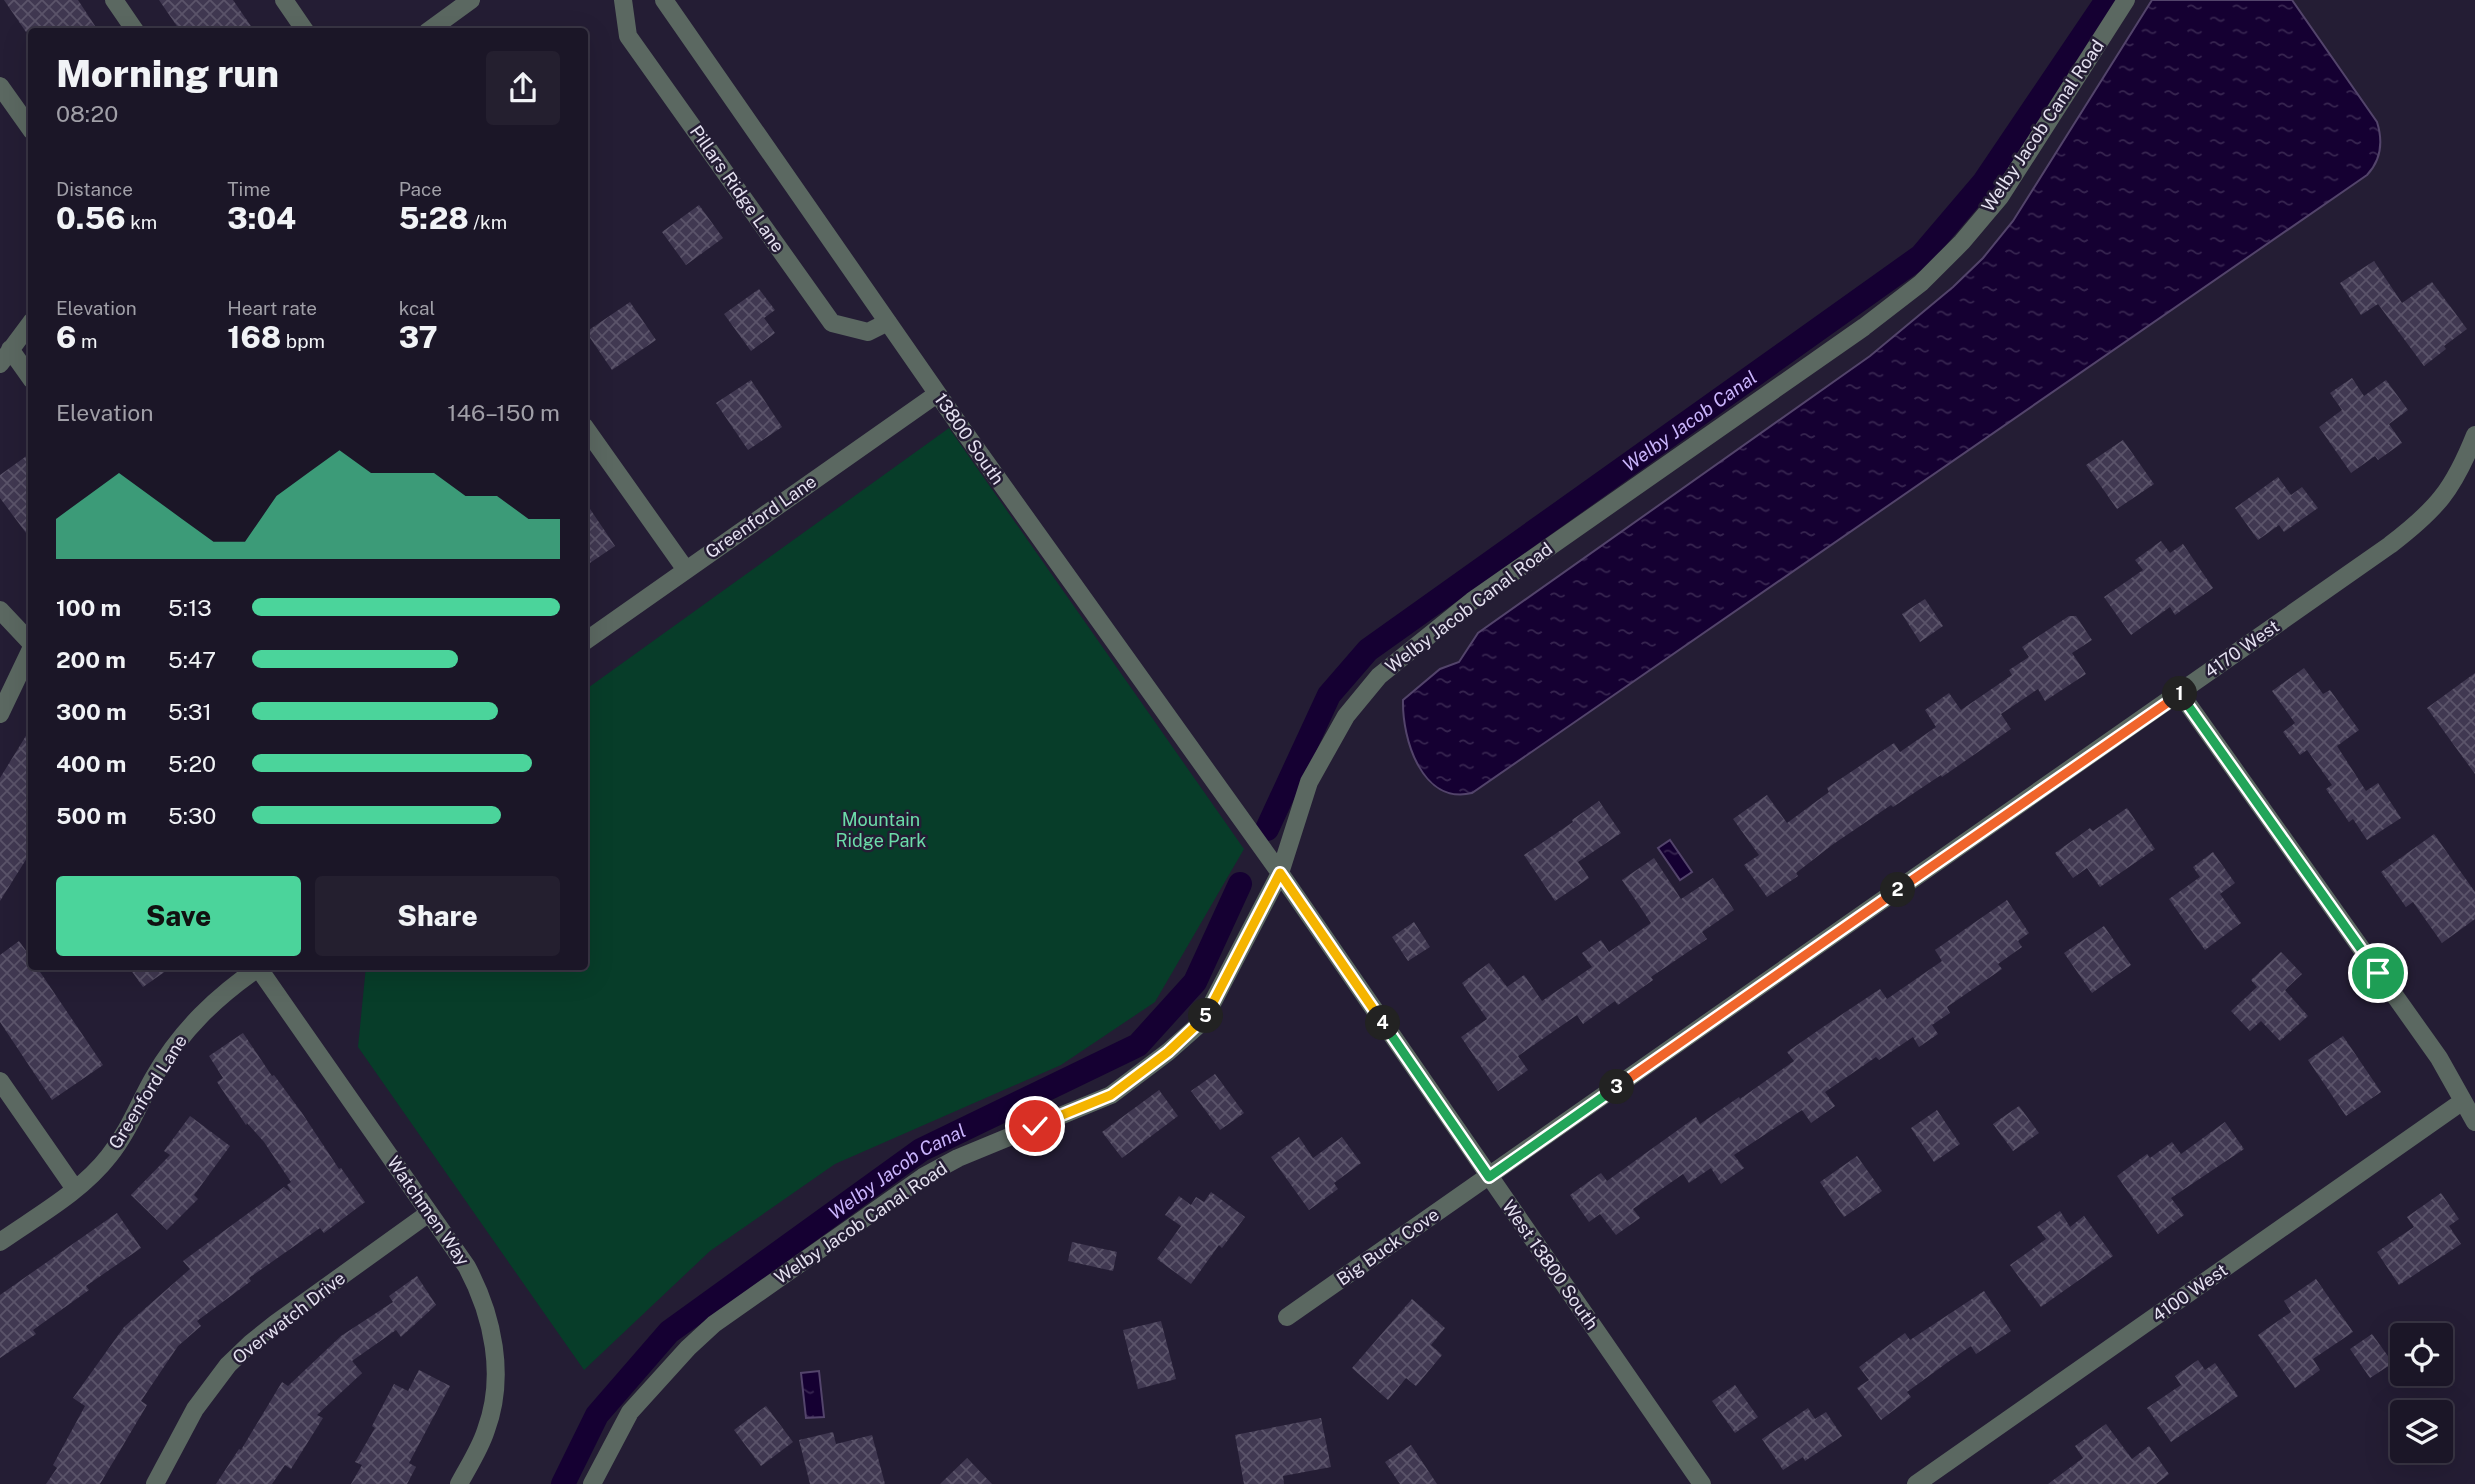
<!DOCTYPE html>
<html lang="en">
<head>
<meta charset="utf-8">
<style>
  :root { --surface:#1b1627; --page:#241f2f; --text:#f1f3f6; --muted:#a09fa7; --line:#393544; --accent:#4bd49b }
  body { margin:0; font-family:"Public Sans",sans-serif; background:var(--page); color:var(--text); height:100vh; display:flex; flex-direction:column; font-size:26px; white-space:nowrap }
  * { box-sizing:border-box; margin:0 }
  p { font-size:23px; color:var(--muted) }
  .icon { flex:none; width:38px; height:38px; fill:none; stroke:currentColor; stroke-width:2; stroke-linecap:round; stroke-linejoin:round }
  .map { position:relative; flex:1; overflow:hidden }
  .side { position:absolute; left:28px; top:28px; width:560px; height:942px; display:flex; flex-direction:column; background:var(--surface); border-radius:7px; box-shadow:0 7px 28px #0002,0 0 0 2px var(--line) }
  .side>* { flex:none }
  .controls { position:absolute; left:2390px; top:1323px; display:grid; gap:14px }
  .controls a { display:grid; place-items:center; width:63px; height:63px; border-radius:7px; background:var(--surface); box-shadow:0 7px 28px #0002,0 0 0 2px var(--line); font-size:35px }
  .pin { position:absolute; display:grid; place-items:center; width:60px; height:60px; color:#fff; margin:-30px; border:4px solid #fff; border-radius:50%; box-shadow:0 2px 7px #0007 }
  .km { position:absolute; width:35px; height:35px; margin:-18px; border-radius:50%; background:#222; color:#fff; font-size:19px; line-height:35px; text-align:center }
  .round { display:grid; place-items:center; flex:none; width:74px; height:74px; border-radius:7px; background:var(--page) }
  .head { display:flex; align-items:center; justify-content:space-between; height:119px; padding:0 28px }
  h1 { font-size:38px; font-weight:800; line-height:52px }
  .stats { display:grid; grid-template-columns:repeat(3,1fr); gap:10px; height:119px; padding:7px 28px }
  .stats div { display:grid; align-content:center }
  .stats b { font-size:30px; font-weight:800 }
  .stats small { font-size:19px; font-weight:400 }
  .stats p { font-size:19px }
  .chart { height:196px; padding:14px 28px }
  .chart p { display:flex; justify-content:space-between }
  .chart svg { width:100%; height:126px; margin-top:7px; fill:var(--accent); opacity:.7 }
  .action { display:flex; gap:14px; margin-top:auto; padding:14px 28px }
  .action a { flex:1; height:80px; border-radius:7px; background:var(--accent); color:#111; font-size:28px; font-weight:800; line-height:80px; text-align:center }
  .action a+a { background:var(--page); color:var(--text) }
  ul { padding:0 28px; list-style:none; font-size:23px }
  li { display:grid; grid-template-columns:112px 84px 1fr; align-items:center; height:52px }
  li i { height:18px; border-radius:9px; background:var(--accent) }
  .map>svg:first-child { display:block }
  .green { fill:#073d29 }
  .water { fill:url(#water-ripples); stroke:#53446b; stroke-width:2 }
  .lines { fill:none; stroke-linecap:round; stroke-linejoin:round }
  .canal { stroke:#150032; stroke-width:24 }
  .building { fill:url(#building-cross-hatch) }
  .minor { stroke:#5b6861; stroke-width:18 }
  .split-1-casing { stroke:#fff; stroke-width:14 }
  .split-2-casing { stroke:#fff; stroke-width:14 }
  .split-3-casing { stroke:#fff; stroke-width:14 }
  .split-4-casing { stroke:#fff; stroke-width:14 }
  .split-5-casing { stroke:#fff; stroke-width:14 }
  .split-6-casing { stroke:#fff; stroke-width:14 }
  .split-1 { stroke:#22a559; stroke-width:9 }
  .split-2 { stroke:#f0652b; stroke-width:9 }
  .split-3 { stroke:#f0652b; stroke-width:9 }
  .split-4 { stroke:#22a559; stroke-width:9 }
  .split-5 { stroke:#f5b400; stroke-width:9 }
  .split-6 { stroke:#f5b400; stroke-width:9 }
  .labels { text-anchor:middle; stroke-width:5; stroke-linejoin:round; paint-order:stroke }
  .street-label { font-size:18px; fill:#e5e1f1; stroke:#241d34 }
  .park-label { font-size:18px; fill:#6bdca9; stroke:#241d34 }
  .water-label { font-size:19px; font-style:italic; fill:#cab4fd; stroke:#241d34 }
</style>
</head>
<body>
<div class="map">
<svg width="2475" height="1484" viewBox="0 0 2475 1484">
  <defs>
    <pattern id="water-ripples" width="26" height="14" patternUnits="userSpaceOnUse" patternTransform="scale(1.75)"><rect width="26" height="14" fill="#150032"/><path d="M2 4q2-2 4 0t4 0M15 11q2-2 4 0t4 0" fill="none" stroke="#372550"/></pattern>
    <pattern id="building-cross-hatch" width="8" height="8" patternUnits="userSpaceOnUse" patternTransform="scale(1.75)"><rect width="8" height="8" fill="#403851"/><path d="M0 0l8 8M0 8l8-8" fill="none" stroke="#5b546a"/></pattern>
  </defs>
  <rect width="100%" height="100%" fill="#241d34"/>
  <path class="green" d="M949,428L1244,849L1155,1002L1061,1065L835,1164L710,1251L584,1370L358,1047L366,966H584L585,690Z"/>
  <path class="water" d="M2152,0H2292L2377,122C2383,141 2381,160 2367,175L1472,793C1422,805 1402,739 1403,700L1440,669L1459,662L1478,633L1870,356L1953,287L1983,258L2013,221Z
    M1670,840L1692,872L1680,880L1658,848Z
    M819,1371L824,1417L806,1418L801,1373Z"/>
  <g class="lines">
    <g class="canal">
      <path id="s1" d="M1267,829L1329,695L1368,650L1921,256L1984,182L2107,0"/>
      <path id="s2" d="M563,1484L597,1415L669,1332L921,1150L1138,1045L1195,982L1240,884"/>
    </g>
  </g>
  <path class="building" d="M4,0H78L99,32H26Z
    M159,0H233L255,32H181Z
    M699,205L723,238L686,265L662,232Z
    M2374,261L2402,303L2432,282L2467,329L2444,346L2446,349L2424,366L2378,304L2361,315L2340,283Z
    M759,289L775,310L764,318L775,333L751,351L724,314Z
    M630,302L656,340L612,370L586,332Z
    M2352,378L2364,396L2386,380L2408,410L2389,424L2402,443L2378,460L2375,456L2351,473L2319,427L2342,410L2330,393Z
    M751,380L782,427L748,450L716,403Z
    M2123,440L2154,484L2117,509L2086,465Z
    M32,452V541L0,498V475Z
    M2278,477L2291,495L2302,487L2318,508L2284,532L2279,525L2258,540L2235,508Z
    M584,500L615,546L584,567Z
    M2161,541L2170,553L2183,544L2213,588L2175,615L2170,607L2131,635L2104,597L2143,570L2135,560Z
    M1925,599L1943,626L1920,642L1902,614Z
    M2069,616H2076L2092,640L2072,653L2086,674L2045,701L2038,689L2001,714L2011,729L1942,777L1941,775L1893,807L1891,805L1832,845L1796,873L1798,876L1767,897L1744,865L1759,855L1733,819L1767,795L1787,823L1829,792L1827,788L1894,743L1900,752L1936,727L1925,710L1949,693L1961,710L2012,675L2009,670L2029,657L2022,647Z
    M2304,668L2323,694L2330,690L2359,730L2337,746L2366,791L2378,783L2401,818L2367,840L2353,819L2349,822L2326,789L2332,785L2307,750L2300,755L2283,732L2295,723L2272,691Z
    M2475,673V774L2427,708Z
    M32,726V850L0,901V778Z
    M1599,801L1621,833L1578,862L1589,878L1555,901L1524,855L1573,822L1572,820Z
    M2127,808L2155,849L2100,887L2087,868L2073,878L2055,853L2090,828L2093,831Z
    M2434,834L2475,892V919L2442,943L2413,902L2406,907L2381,872Z
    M2213,852L2235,883L2220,894L2241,923L2205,950L2169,899L2200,877L2193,867Z
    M1654,858L1681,899L1713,878L1734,910L1702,932L1707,939L1651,977L1653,980L1618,1005L1615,1001L1583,1024L1577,1015L1518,1056L1528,1070L1498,1091L1461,1037L1487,1019L1462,983L1489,963L1507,987L1524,975L1542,1001L1592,967L1582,953L1601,940L1609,952L1651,923L1622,880Z
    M2007,900L2029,933L2018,941L2022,947L1998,964L2002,969L1947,1007L1950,1013L1932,1025L1938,1034L1919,1047L1913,1037L1879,1060L1876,1057L1825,1092L1835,1106L1811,1123L1802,1110L1734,1155L1744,1168L1721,1184L1711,1168L1689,1183L1683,1174L1633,1209L1640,1218L1616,1235L1600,1214L1589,1222L1570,1195L1601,1173L1607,1181L1696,1117L1700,1124L1739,1097L1740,1099L1794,1061L1787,1052L1823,1027L1880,989L1887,999L1942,961L1935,950Z
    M1414,922L1430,947L1408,961L1392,937Z
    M2104,926L2131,965L2092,993L2064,953Z
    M19,941L32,959V966H36L103,1065L52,1100L0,1022V955Z
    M2281,952L2302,974L2285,990L2308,1016L2280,1041L2261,1021L2250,1031L2231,1011L2257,987L2251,980Z
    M128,966H173L143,987Z
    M243,1033L272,1076L274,1075L302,1113L339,1169L341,1168L365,1202L324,1233L320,1228L249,1278L251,1281L197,1321L201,1326L178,1346L141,1401L147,1405L100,1484H46L57,1468L53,1465L85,1406L73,1398L124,1327L190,1269L183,1261L284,1187L292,1193L287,1185L291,1182L264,1142L247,1123L246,1125L217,1082L223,1078L209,1056Z
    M2343,1036L2381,1092L2346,1116L2308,1060Z
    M1215,1074L1244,1113L1220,1130L1191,1091Z
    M1159,1090L1178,1116L1122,1158L1102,1132Z
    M2019,1106L2039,1133L2013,1151L1993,1124Z
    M1937,1110L1960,1144L1934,1162L1911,1128Z
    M190,1116L230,1146L194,1195L198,1199L167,1230L131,1195L170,1155L164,1151Z
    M2225,1122L2244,1149L2171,1198L2184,1215L2158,1234L2117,1176L2147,1154L2150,1158L2172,1142L2181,1154Z
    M1299,1137L1313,1158L1342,1137L1361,1163L1334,1183L1338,1189L1309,1210L1271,1157Z
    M1857,1156L1882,1191L1844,1217L1820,1182Z
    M1211,1192L1245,1217L1222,1248L1219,1245L1191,1284L1157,1259L1181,1226L1165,1215L1179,1196L1191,1205L1196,1197L1204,1202Z
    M2441,1193L2459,1219L2449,1226L2461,1244L2399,1285L2377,1252L2414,1227L2407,1217Z
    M2060,1211L2070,1227L2084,1216L2113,1256L2041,1307L2010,1265L2046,1239L2037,1227Z
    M117,1213L141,1248L86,1286L89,1290L33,1330L36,1334L0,1358V1295Z
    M1072,1242L1117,1252L1113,1271L1068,1261Z
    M417,1276L436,1305L401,1337L396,1330L352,1361L362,1373L317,1415L323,1418L291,1469L285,1465L272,1484H216L239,1449L241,1450L282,1382L288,1386L341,1336L393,1302L389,1296Z
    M2316,1279L2353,1332L2313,1359L2320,1370L2295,1388L2258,1335L2291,1312L2284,1301Z
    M1984,1291L2011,1331L1976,1354L1971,1346L1948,1362L1907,1392L1911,1397L1881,1420L1857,1388L1869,1380L1859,1367L1905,1333L1910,1340Z
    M1412,1299L1445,1328L1431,1345L1442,1355L1416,1386L1406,1378L1388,1400L1352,1368Z
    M1161,1321L1176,1379L1138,1389L1123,1330Z
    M2372,1334L2393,1363L2370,1378L2350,1349Z
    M2198,1360L2205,1370L2215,1363L2238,1396L2171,1442L2147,1408L2181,1385L2175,1376Z
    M419,1370L450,1386L409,1463L416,1467L407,1484H351L362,1465L355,1462L375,1428L372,1426L394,1384L408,1391Z
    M1735,1385L1758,1417L1735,1433L1712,1401Z
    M766,1406L793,1442L761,1466L734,1430Z
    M1808,1408L1815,1419L1826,1412L1842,1436L1805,1461L1803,1457L1783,1470L1762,1439Z
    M1321,1418L1331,1467L1283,1476L1284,1484H1244L1235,1435Z
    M2106,1424L2132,1459L2149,1446L2169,1474L2156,1484H2048L2083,1458L2075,1446Z
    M833,1432L836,1444L872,1435L885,1484H810L799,1440Z
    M1411,1445L1437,1484H1400L1385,1462Z
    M967,1458L992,1484H940Z"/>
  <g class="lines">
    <path class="minor" d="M114,0L136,32
      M284,0L306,32
      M623,0L628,36L832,323L868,332L888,322
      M664,0L960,426L1280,873L1702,1484
      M427,32L471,0
      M0,86L32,131
      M10,349L32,380
      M0,364L32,321
      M584,426L686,570
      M0,610L32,644
      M584,642L937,394
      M2180,693L2439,1058L2475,1122
      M0,714L32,647
      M257,966L467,1267C493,1316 506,1376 486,1430C480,1449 468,1467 459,1484
      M0,1081L75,1189
      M0,1242C37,1216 81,1192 109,1156C129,1131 139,1103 154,1077C181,1030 217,996 261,966
      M1287,1317L2390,545C2437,509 2453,490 2475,435
      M155,1484L195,1409L228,1365L251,1343L276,1323L429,1213
      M592,1484L630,1412L688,1348L714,1324L923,1177L958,1158L1111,1095L1168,1052L1203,1021L1280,873L1309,782L1346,716L1379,676L1472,601L1864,327L1921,283L1962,242L2000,197L2126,0
      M1916,1484L2463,1101"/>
  </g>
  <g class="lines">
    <defs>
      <path id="split-1" d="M2180,694L2378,973"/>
      <path id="split-2" d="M1898,890L2180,694"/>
      <path id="split-3" d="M1617,1087L1898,890"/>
      <path id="split-4" d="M1383,1023L1489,1177L1617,1087"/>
      <path id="split-5" d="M1206,1016L1280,873L1383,1023"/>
      <path id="split-6" d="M1035,1126L1111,1095L1168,1052L1206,1016"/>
    </defs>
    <use href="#split-1" class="split-1-casing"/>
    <use href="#split-2" class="split-2-casing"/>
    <use href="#split-3" class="split-3-casing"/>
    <use href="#split-4" class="split-4-casing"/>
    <use href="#split-5" class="split-5-casing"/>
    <use href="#split-6" class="split-6-casing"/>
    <use href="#split-1" class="split-1"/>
    <use href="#split-2" class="split-2"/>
    <use href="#split-3" class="split-3"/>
    <use href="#split-4" class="split-4"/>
    <use href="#split-5" class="split-5"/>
    <use href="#split-6" class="split-6"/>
  </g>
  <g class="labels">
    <g class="street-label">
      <text transform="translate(2043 126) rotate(-56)" y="6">Welby Jacob Canal Road</text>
      <text transform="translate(737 189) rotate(55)" y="6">Pillars Ridge Lane</text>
      <text transform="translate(969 439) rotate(55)" y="6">13800 South</text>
      <text transform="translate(761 517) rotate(-35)" y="6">Greenford Lane</text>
      <text transform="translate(1469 608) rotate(-37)" y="6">Welby Jacob Canal Road</text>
      <text transform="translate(2242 649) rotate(-35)" y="6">4170 West</text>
      <text transform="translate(148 1092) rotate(-58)" y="6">Greenford Lane</text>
      <text transform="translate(428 1211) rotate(55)" y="6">Watchmen Way</text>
      <text transform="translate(861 1223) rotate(-34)" y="6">Welby Jacob Canal Road</text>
      <text transform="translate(1388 1247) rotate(-35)" y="6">Big Buck Cove</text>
      <text transform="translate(1550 1265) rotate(55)" y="6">West 13800 South</text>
      <text transform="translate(2190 1293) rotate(-35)" y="6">4100 West</text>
      <text transform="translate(289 1318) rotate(-38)" y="6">Overwatch Drive</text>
    </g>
    <g class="park-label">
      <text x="881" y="826">Mountain<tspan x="881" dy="21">Ridge Park</tspan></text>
    </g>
    <g class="water-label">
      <text dy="7" stroke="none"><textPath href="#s1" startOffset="602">Welby Jacob Canal</textPath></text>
      <text dy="7" stroke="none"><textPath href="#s2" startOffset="466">Welby Jacob Canal</textPath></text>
    </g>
  </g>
</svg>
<div class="controls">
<a><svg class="icon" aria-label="locate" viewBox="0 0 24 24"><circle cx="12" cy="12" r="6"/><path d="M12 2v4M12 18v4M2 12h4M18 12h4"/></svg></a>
<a><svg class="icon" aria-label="layers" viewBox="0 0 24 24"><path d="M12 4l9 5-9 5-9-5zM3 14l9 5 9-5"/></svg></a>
</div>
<div class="pin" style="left:2378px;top:973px;background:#1e9e55"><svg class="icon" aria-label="arrive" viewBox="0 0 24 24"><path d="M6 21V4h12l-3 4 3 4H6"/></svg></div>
<div class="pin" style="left:1035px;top:1126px;background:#d93025"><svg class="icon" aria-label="check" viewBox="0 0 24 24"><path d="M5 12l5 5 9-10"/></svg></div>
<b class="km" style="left:2180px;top:694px">1</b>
<b class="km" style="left:1898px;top:890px">2</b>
<b class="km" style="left:1617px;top:1087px">3</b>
<b class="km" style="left:1383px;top:1023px">4</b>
<b class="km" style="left:1206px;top:1016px">5</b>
<section class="side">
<div class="head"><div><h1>Morning run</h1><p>08:20</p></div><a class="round"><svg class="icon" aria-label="share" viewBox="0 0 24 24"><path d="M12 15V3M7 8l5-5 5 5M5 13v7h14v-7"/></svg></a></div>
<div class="stats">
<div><p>Distance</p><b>0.56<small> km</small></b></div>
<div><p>Time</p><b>3:04</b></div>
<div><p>Pace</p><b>5:28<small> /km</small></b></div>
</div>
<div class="stats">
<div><p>Elevation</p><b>6<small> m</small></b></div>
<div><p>Heart rate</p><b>168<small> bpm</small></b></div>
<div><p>kcal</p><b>37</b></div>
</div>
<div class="chart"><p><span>Elevation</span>146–150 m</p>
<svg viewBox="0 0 160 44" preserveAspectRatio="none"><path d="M0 44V30L10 22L20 14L30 22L40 30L50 38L60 38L70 22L80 14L90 6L100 14L110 14L120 14L130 22L140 22L150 30L160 30V44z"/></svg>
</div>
<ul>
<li><b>100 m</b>5:13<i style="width:100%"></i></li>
<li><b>200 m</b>5:47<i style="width:67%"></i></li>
<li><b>300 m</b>5:31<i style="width:80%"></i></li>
<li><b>400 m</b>5:20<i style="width:91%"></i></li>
<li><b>500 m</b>5:30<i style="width:81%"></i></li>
</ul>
<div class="action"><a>Save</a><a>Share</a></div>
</section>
</div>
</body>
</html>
